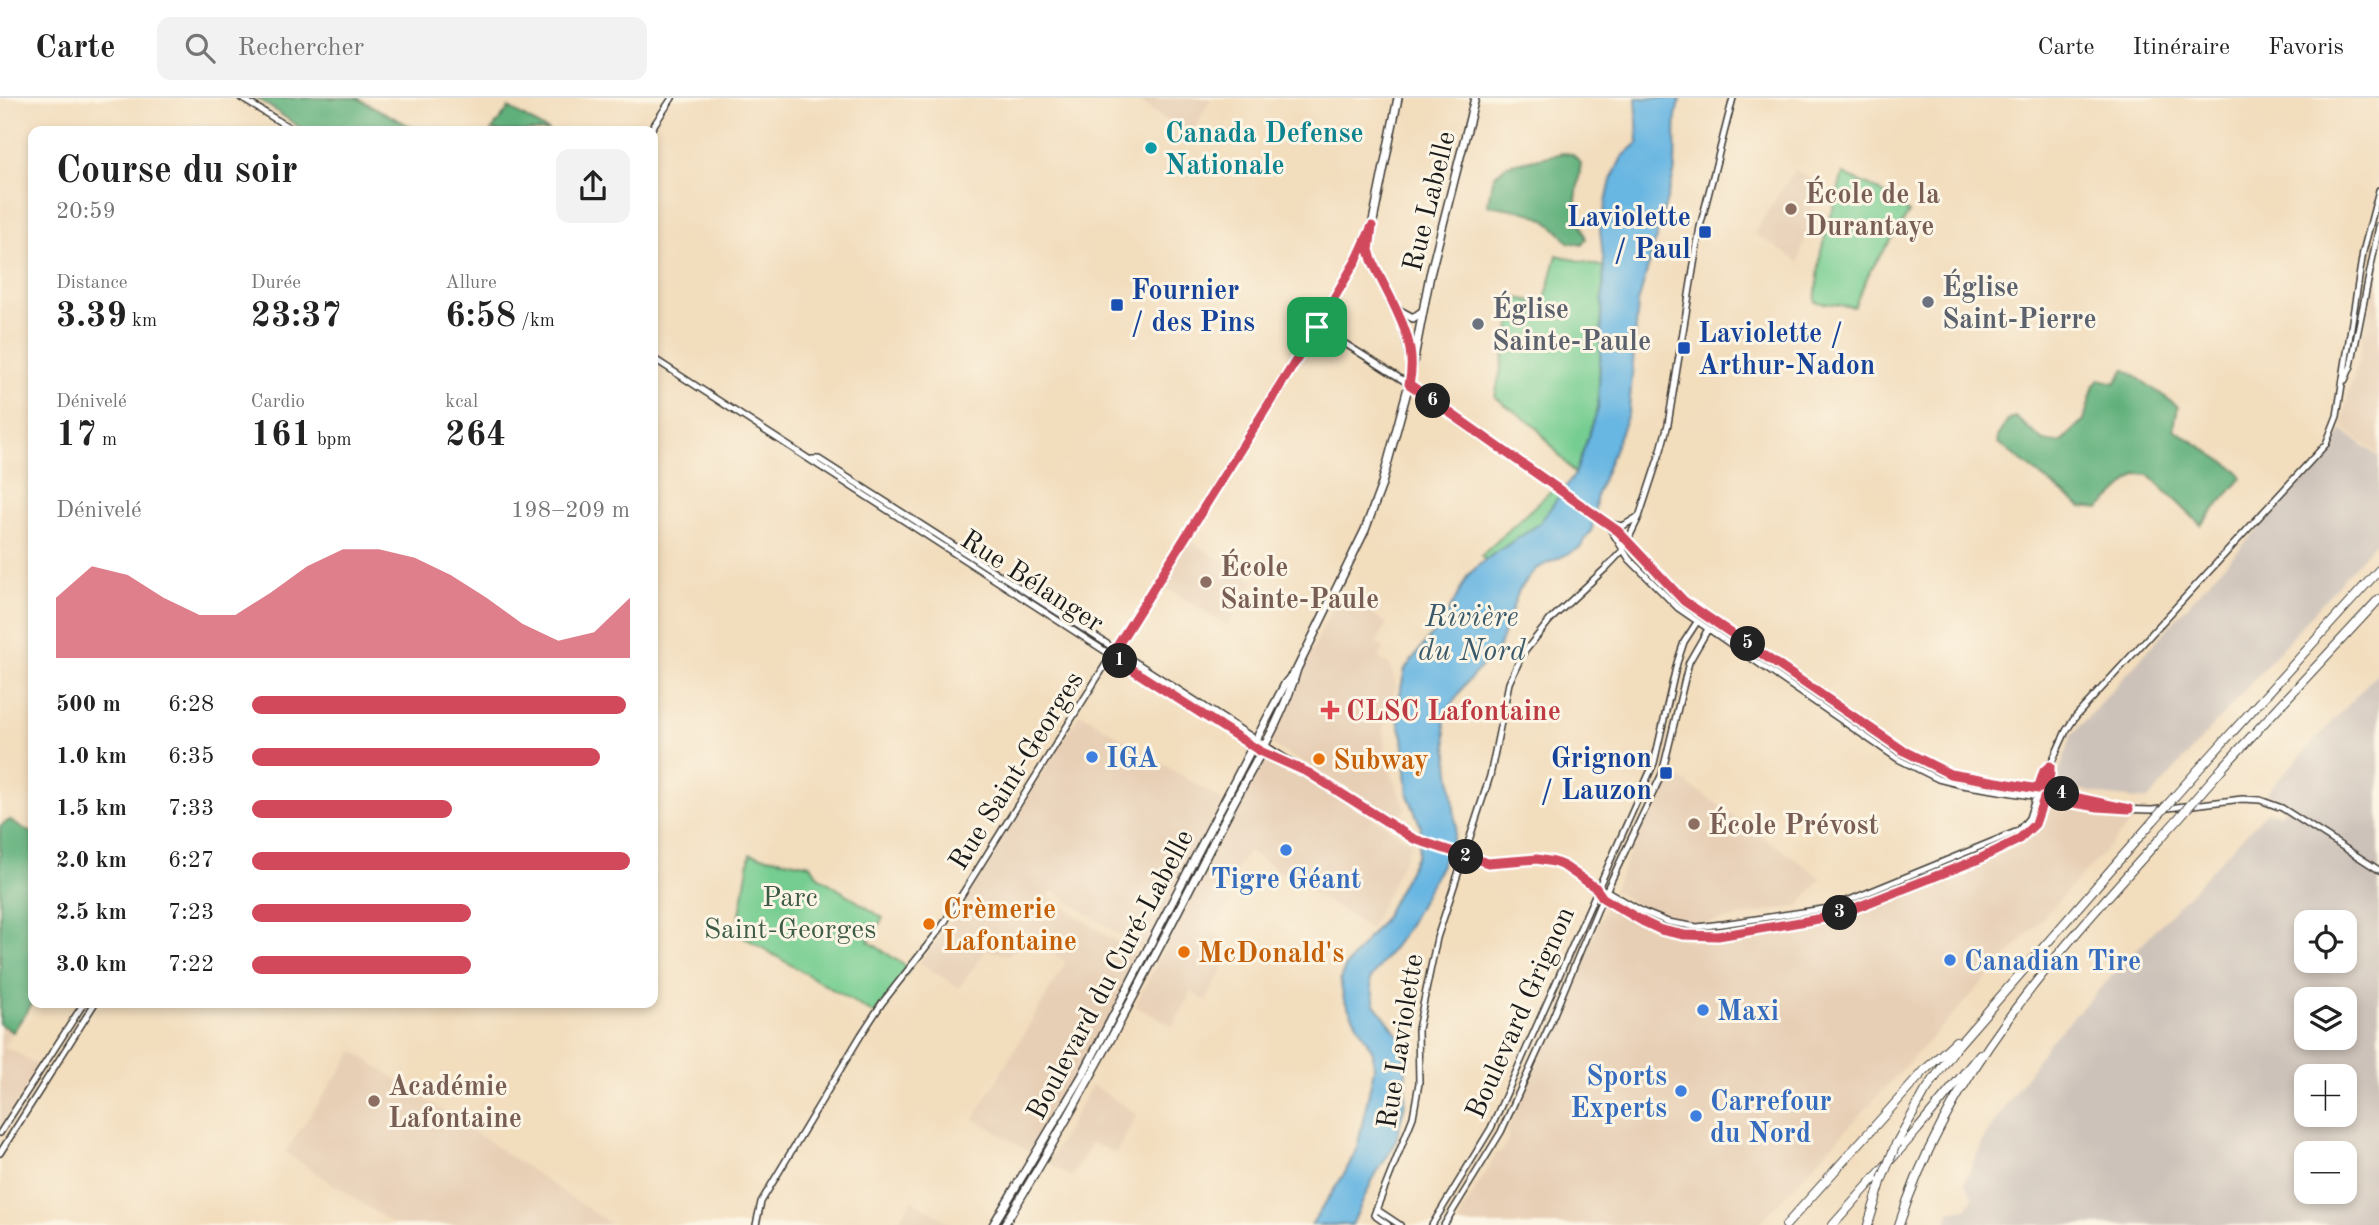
<!DOCTYPE html>
<html lang="fr">
<head>
<meta charset="utf-8">
<style>
  :root { --surface:#fff; --page:#f2f2f2; --text:#222; --muted:#767676; --line:#e0e0e0; --accent:#d1495b }
  body { margin:0; font-family:"Old Standard TT",serif; background:var(--page); color:var(--text); height:100vh; display:flex; flex-direction:column; font-size:26px; white-space:nowrap }
  * { box-sizing:border-box; margin:0 }
  p { font-size:23px; color:var(--muted) }
  .icon { flex:none; width:38px; height:38px; fill:none; stroke:currentColor; stroke-width:2; stroke-linecap:round; stroke-linejoin:round }
  .map { position:relative; flex:1; overflow:hidden }
  .panel { position:absolute; left:28px; top:28px; width:630px; height:882px; display:flex; flex-direction:column; background:var(--surface); border-radius:14px; box-shadow:0 4px 10px #0003 }
  .panel>* { flex:none }
  .fabs { position:absolute; left:2294px; top:812px; display:grid; gap:14px }
  .fabs a { display:grid; place-items:center; width:63px; height:63px; border-radius:14px; background:var(--surface); box-shadow:0 4px 10px #0003; font-size:35px }
  .pin { position:absolute; display:grid; place-items:center; width:60px; height:60px; color:#fff; margin:-30px; border-radius:14px; box-shadow:0 4px 10px #0006 }
  .km { position:absolute; width:35px; height:35px; margin:-18px; border-radius:50%; background:#222; color:#fff; font-size:19px; line-height:35px; text-align:center }
  .round { display:grid; place-items:center; flex:none; width:74px; height:74px; border-radius:14px; background:var(--page) }
  .overview { display:flex; align-items:center; justify-content:space-between; height:119px; padding:0 28px }
  h1 { font-size:38px; font-weight:700; line-height:52px }
  .stats { display:grid; grid-template-columns:repeat(3,1fr); gap:10px; height:119px; padding:7px 28px }
  .stats div { display:grid; align-content:center }
  .stats b { font-size:35px; font-weight:700 }
  .stats small { font-size:19px; font-weight:400 }
  .stats p { font-size:19px }
  .chart { height:196px; padding:14px 28px }
  .chart p { display:flex; justify-content:space-between }
  .chart svg { width:100%; height:126px; margin-top:7px; fill:var(--accent); opacity:.7 }
  ul { padding:0 28px; list-style:none; font-size:23px }
  li { display:grid; grid-template-columns:112px 84px 1fr; align-items:center; height:52px }
  li i { height:18px; border-radius:9px; background:var(--accent) }
  header { display:flex; align-items:center; gap:42px; box-sizing:border-box; height:98px; padding:0 35px; background:var(--surface); border-bottom:2px solid var(--line) }
  header strong { font-size:33px }
  nav { display:flex; gap:38px; margin-inline-start:auto; font-size:24px }
  .search { width:490px; height:63px; background:var(--page); display:flex; align-items:center; gap:18px; box-sizing:border-box; padding:0 24px; border-radius:14px; color:var(--muted); font-size:26px }
  .map>svg:first-child { display:block }
  .built { fill:#e7cfb5 }
  .industrial { fill:#cdc2b9; fill-rule:evenodd }
  .green { fill:#76cd91; stroke:#497456; stroke-width:2 }
  .forest { fill:#60b07b; stroke:#3e664c; stroke-width:2 }
  .water { fill:#68b6e2; stroke:#42697f; stroke-width:2 }
  .lines { fill:none; stroke-linecap:round; stroke-linejoin:round }
  .tertiary-casing { stroke:#3c3934; stroke-width:8 }
  .primary-casing { stroke:#3c3934; stroke-width:10 }
  .motorway-casing { stroke:#3c3934; stroke-width:10 }
  .tertiary { stroke:#fff; stroke-width:5 }
  .primary { stroke:#fff; stroke-width:7 }
  .motorway { stroke:#fff; stroke-width:8 }
  .motorway-bridge-casing { stroke:#3c3934; stroke-width:10; stroke-linecap:butt }
  .motorway-bridge { stroke:#fff; stroke-width:8 }
  .route-casing { stroke:#fff; stroke-width:14 }
  .route { stroke:#d1495b; stroke-width:9 }
  .culture-dot { fill:#0f9aa8; stroke:#fcf5e5; stroke-width:2.5 }
  .education-dot { fill:#8d6e63; stroke:#fcf5e5; stroke-width:2.5 }
  .transit-dot { fill:#1a4fb4; stroke:#fcf5e5; stroke-width:2.5 }
  .worship-dot { fill:#6b7280; stroke:#fcf5e5; stroke-width:2.5 }
  .health-dot { fill:#e0444e; stroke:#fcf5e5; stroke-width:2.5 }
  .shop-dot { fill:#3f7fe0; stroke:#fcf5e5; stroke-width:2.5 }
  .food-dot { fill:#e8710a; stroke:#fcf5e5; stroke-width:2.5 }
  .labels { text-anchor:middle; stroke-width:6; stroke-linejoin:round; paint-order:stroke }
  .culture-label { font-size:28px; font-weight:bold; fill:#0d838f; stroke:#fcf5e5; text-anchor:start }
  .education-label { font-size:28px; font-weight:bold; fill:#785e54; stroke:#fcf5e5; text-anchor:start }
  .street-label { font-size:28px; fill:#1c1c1c; stroke:#fcf5e5 }
  .transit-label { font-size:28px; font-weight:bold; fill:#164399; stroke:#fcf5e5; text-anchor:end }
  .worship-label { font-size:28px; font-weight:bold; fill:#5b616d; stroke:#fcf5e5; text-anchor:start }
  .health-label { font-size:28px; font-weight:bold; fill:#be3a42; stroke:#fcf5e5; text-anchor:start }
  .shop-label { font-size:28px; font-weight:bold; fill:#366cbe; stroke:#fcf5e5; text-anchor:start }
  .food-label { font-size:28px; font-weight:bold; fill:#c56008; stroke:#fcf5e5; text-anchor:start }
  .park-label { font-size:28px; fill:#3c5a45; stroke:#fcf5e5 }
  .water-label { font-size:30px; font-style:italic; fill:#3a5a6b; stroke:#fcf5e5 }
</style>
</head>
<body>
<header>
<strong>Carte</strong>
<div class="search"><svg class="icon" aria-label="search" viewBox="0 0 24 24"><circle cx="10" cy="10" r="6"/><path d="M15 15l6 6"/></svg>Rechercher</div>
<nav><a>Carte</a><a>Itinéraire</a><a>Favoris</a></nav>
</header>
<div class="map">
<svg width="2379" height="1127" viewBox="0 0 2379 1127">
  <rect width="100%" height="100%" fill="#fcf5e5"/>
  <filter id="ink" filterUnits="userSpaceOnUse"><feTurbulence type="fractalNoise" baseFrequency=".0143" numOctaves="2"/><feDisplacementMap in="SourceGraphic" scale="14" xChannelSelector="R" yChannelSelector="G"/><feConvolveMatrix kernelMatrix="1 2 1 2 8 2 1 2 1" color-interpolation-filters="sRGB"/></filter>
  <filter id="wash" filterUnits="userSpaceOnUse"><feTurbulence type="fractalNoise" baseFrequency=".00686" numOctaves="4" result="noise"/><feDisplacementMap in="SourceGraphic" scale="28" xChannelSelector="R" yChannelSelector="G"/><feGaussianBlur stdDeviation="1.57" result="paint"/><feColorMatrix in="noise" values="0 0 0 0 0 0 0 0 0 0 0 0 0 0 0 0 0 1.4 0 .05"/><feComposite in="paint" operator="in"/></filter>
  <g filter="url(#wash)">
    <rect width="100%" height="100%" fill="#f2ddbd"/>
    <path class="built" d="M1134,0H1211L1191,38Z
      M1795,71L1819,87L1799,164L1754,135Z
      M2379,151V357L2342,328L2348,295L2358,265Z
      M1185,440L1255,483L1227,528L1157,484Z
      M1339,496L1387,525L1376,545L1384,550L1379,561L1390,567L1396,588L1384,630L1386,664L1406,710L1400,722L1268,644Z
      M1080,615L1223,703L1145,854L1053,793L1048,799L1141,860L1081,977L1035,1057L974,1021L1066,864L1025,834L1009,858L987,851L959,890L919,864L939,841Z
      M1262,657L1308,678L1412,745L1370,831L1248,753L1221,796L1231,803L1211,834L1225,842L1218,858L1224,869L1206,903L1191,894L1173,928L1135,908Z
      M1668,672L1822,780L1798,808L1690,828L1662,821L1613,793Z
      M2054,705L2099,714L2139,716L1758,1127H1458L1464,1112L1497,1054H1502L1509,1039L1507,1034L1606,808L1659,834L1681,841L1698,842L1730,841L1821,823L1856,813L2021,747L2032,739L2046,712Z
      M0,926L13,934L4,948L41,969L0,1032Z
      M354,953L612,1127H395L285,1054Z
      M1092,987L1137,1016L1116,1055L1091,1045L1072,1079L1048,1065Z
      M912,1102L953,1127H896Z"/>
    <path class="industrial" d="M2342,332L2379,359V440L2148,702L2108,698L2069,689L2057,680L2072,637L2213,479L2331,353Z
      M2379,573V1127H1946L1951,1112L1966,1111L1974,1098L1964,1085L1986,1037L2047,947L2267,713L2280,716L2288,706L2266,695ZM2306,824H2345V863H2306ZM2306,901H2345V940H2306ZM2306,978H2345V1017H2306ZM2306,1055H2345V1094H2306Z"/>
    <path class="green" d="M1843,76L1879,92L1909,115L1870,173L1854,209L1815,204L1821,153Z
      M1557,157L1604,169L1598,311L1575,376L1536,329L1495,299L1516,200L1544,205Z
      M1555,389L1563,395L1539,426L1485,462L1481,458Z
      M750,756L811,767L818,778L883,820L868,843L910,871L874,916L737,835Z"/>
    <path class="forest" d="M257,0H357L419,33H305Z
      M509,10L545,31L549,33H491Z
      M1563,55L1572,56L1581,65L1575,109L1586,141L1582,147L1568,144C1543,112 1524,113 1487,107L1494,78L1507,67Z
      M2125,271L2178,308L2174,331L2237,372L2242,380L2201,427L2149,377L2137,376L2099,411L2081,409L1998,345L1997,339L2008,322L2015,319L2044,343L2060,345L2084,322L2094,287L2100,281L2115,285Z
      M10,722L33,736V904L13,934L0,926V728Z"/>
    <path class="water" d="M1636,0H1681C1671,20 1678,52 1674,76L1638,205L1629,313L1597,396L1592,431L1580,450L1536,471L1519,492L1498,551L1465,586L1444,620L1456,728L1452,746L1407,830L1370,882L1375,906L1402,942L1406,967L1405,1005L1395,1046L1373,1081L1352,1127H1311L1346,1073L1357,1050L1374,971L1373,954L1344,902L1340,882L1345,869L1383,822L1418,755L1421,729L1408,697L1403,639L1396,615L1405,571L1447,517L1468,477L1485,462L1539,426L1575,376L1598,311L1604,169L1600,131L1611,82L1622,59L1638,45Z"/>
  </g>
  <g filter="url(#ink)">
    <g class="lines">
      <defs>
        <path id="tertiary" d="M241,0L295,33
          M650,33L672,0
          M1317,228L1409,286L1617,433L1684,503L1904,653L1950,676L2099,703L2129,711
          M653,260L1253,649L1293,668
          M2345,282L2351,268L2379,128
          M812,361H819L1397,732L1414,741L1488,765L1537,761L1554,764L1564,768L1596,790L1609,804L1653,828L1683,837L1718,838L1824,820L1844,814L2008,748L2025,738L2035,726L2050,676V668
          M1610,426L1623,428L1636,420
          M1609,429L1629,461L1678,510L1898,661L1938,681L1962,687L2114,711L2152,712L2242,701L2260,702L2282,710L2379,772
          M1596,790L1607,793L1643,814L1668,824L1697,829L1722,826L1830,810L2018,733L2029,720L2044,673L2050,668L2066,633L2076,618L2326,346L2337,318L2363,154L2379,92
          M0,1035L84,905
          M0,1055L95,905
          M1376,1111L1400,1127
          M756,1127L761,1104L861,937L882,905L941,830L1317,228L1357,161L1369,134
          M1388,1127L1374,1117L1413,1019L1419,985L1418,931L1437,840L1490,678L1509,585L1522,557L1550,522L1606,470L1623,452L1639,419L1661,352L1668,326L1700,129L1733,0
          M1432,1127L1491,1030L1654,665L1677,565L1684,544L1697,524
          M1444,1127L1501,1034L1547,933L1599,808L1662,676L1689,564L1708,531"/>
        <path id="primary" d="M1398,0L1372,128L1369,152L1376,172L1403,225L1411,264
          M1398,212L1413,220L1423,213
          M993,1127L1082,978L1285,586L1294,575
          M1004,1127C1084,997 1154,861 1223,725C1248,675 1282,625 1297,571L1365,432L1381,389L1409,286L1430,177L1475,0"/>
        <path id="motorway" d="M2224,668L2379,501
          M2198,672L2379,472
          M1896,1046L1925,994L1954,952L2154,722
          M1786,1127L1925,972L1956,943
          M1833,1127L1918,1031L1980,956
          M1868,1127L1882,1081
          M1899,1127C1950,967 2067,844 2177,722"/>
      </defs>
      <use href="#tertiary" class="tertiary-casing"/>
      <use href="#primary" class="primary-casing"/>
      <use href="#motorway" class="motorway-casing"/>
      <use href="#tertiary" class="tertiary"/>
      <use href="#primary" class="primary"/>
      <use href="#motorway" class="motorway"/>
      <defs>
        <path id="motorway-bridge" d="M2154,722L2198,672
          M2177,722L2224,668
          M1882,1081L1896,1046"/>
      </defs>
      <use href="#motorway-bridge" class="motorway-bridge-casing"/>
      <use href="#motorway-bridge" class="motorway-bridge"/>
    </g>
  </g>
  <g class="lines" filter="url(#ink)">
    <defs>
      <path id="route" d="M1372,128L1369,152L1372,162C1389,202 1420,241 1409,286L1618,433L1684,503L1904,653L1950,676L2038,691L2044,673L2050,668V676L2046,693L2129,711L2098,709L2044,700L2035,726L2018,742L1979,761L1850,812L1824,820L1718,838L1684,837L1661,832L1644,824L1603,800L1596,790L1564,768L1554,764L1537,761L1488,765L1414,741L1309,675L1260,653L1111,558L1317,229L1357,161Z"/>
    </defs>
    <use href="#route" class="route-casing"/>
    <use href="#route" class="route"/>
  </g>
  <circle class="culture-dot" cx="1151" cy="50" r="7"/>
  <g class="education-dot">
    <circle cx="1791" cy="111" r="7"/>
    <circle cx="1206" cy="484" r="7"/>
    <circle cx="1694" cy="726" r="7"/>
    <circle cx="374" cy="1003" r="7"/>
  </g>
  <g class="transit-dot">
    <rect x="1698" y="127" width="14" height="14" rx="3.5"/>
    <rect x="1110" y="200" width="14" height="14" rx="3.5"/>
    <rect x="1677" y="243" width="14" height="14" rx="3.5"/>
    <rect x="1659" y="668" width="14" height="14" rx="3.5"/>
  </g>
  <g class="worship-dot">
    <circle cx="1928" cy="204" r="7"/>
    <circle cx="1478" cy="226" r="7"/>
  </g>
  <path class="health-dot" d="M1326.5 601.5h7v7h7v7h-7v7h-7v-7h-7v-7h7z"/>
  <g class="shop-dot">
    <circle cx="1092" cy="659" r="7"/>
    <circle cx="1286" cy="752" r="7"/>
    <circle cx="1950" cy="862" r="7"/>
    <circle cx="1703" cy="912" r="7"/>
    <circle cx="1681" cy="993" r="7"/>
    <circle cx="1696" cy="1018" r="7"/>
  </g>
  <g class="food-dot">
    <circle cx="1319" cy="661" r="7"/>
    <circle cx="929" cy="826" r="7"/>
    <circle cx="1184" cy="854" r="7"/>
  </g>
  <g class="labels">
    <g class="culture-label">
      <text x="1165" y="44">Canada Defense<tspan x="1165" dy="32">Nationale</tspan></text>
    </g>
    <g class="education-label">
      <text x="1805" y="105">École de la<tspan x="1805" dy="32">Durantaye</tspan></text>
      <text x="1220" y="478">École<tspan x="1220" dy="32">Sainte-Paule</tspan></text>
      <text x="1708" y="736">École Prévost</text>
      <text x="388" y="997">Académie<tspan x="388" dy="32">Lafontaine</tspan></text>
    </g>
    <g class="street-label">
      <text transform="translate(1428 103) rotate(-76)" y="10">Rue Labelle</text>
      <text transform="translate(1033 482) rotate(33)" y="10">Rue Bélanger</text>
      <text transform="translate(1015 672) rotate(-58)" y="10">Rue Saint-Georges</text>
      <text transform="translate(1109 876) rotate(-62)" y="10">Boulevard du Curé-Labelle</text>
      <text transform="translate(1519 914) rotate(-66)" y="10">Boulevard Grignon</text>
      <text transform="translate(1399 943) rotate(-81)" y="10">Rue Laviolette</text>
    </g>
    <g class="transit-label">
      <text x="1691" y="128">Laviolette<tspan x="1691" dy="32">/ Paul</tspan></text>
      <text x="1131" y="201" text-anchor="start">Fournier<tspan x="1131" dy="32">/ des Pins</tspan></text>
      <text x="1698" y="244" text-anchor="start">Laviolette /<tspan x="1698" dy="32">Arthur-Nadon</tspan></text>
      <text x="1652" y="669">Grignon<tspan x="1652" dy="32">/ Lauzon</tspan></text>
    </g>
    <g class="worship-label">
      <text x="1942" y="198">Église<tspan x="1942" dy="32">Saint-Pierre</tspan></text>
      <text x="1492" y="220">Église<tspan x="1492" dy="32">Sainte-Paule</tspan></text>
    </g>
    <g class="health-label">
      <text x="1346" y="622">CLSC Lafontaine</text>
    </g>
    <g class="shop-label">
      <text x="1106" y="669">IGA</text>
      <text x="1286" y="790" text-anchor="middle">Tigre Géant</text>
      <text x="1964" y="872">Canadian Tire</text>
      <text x="1717" y="922">Maxi</text>
      <text x="1667" y="987" text-anchor="end">Sports<tspan x="1667" dy="32">Experts</tspan></text>
      <text x="1710" y="1012">Carrefour<tspan x="1710" dy="32">du Nord</tspan></text>
    </g>
    <g class="food-label">
      <text x="1333" y="671">Subway</text>
      <text x="943" y="820">Crèmerie<tspan x="943" dy="32">Lafontaine</tspan></text>
      <text x="1198" y="864">McDonald's</text>
    </g>
    <g class="park-label">
      <text x="790" y="808">Parc<tspan x="790" dy="32">Saint-Georges</tspan></text>
    </g>
    <g class="water-label">
      <text x="1472" y="528">Rivière<tspan x="1472" dy="34">du Nord</tspan></text>
    </g>
  </g>
</svg>
<div class="fabs">
<a><svg class="icon" aria-label="locate" viewBox="0 0 24 24"><circle cx="12" cy="12" r="6"/><path d="M12 2v4M12 18v4M2 12h4M18 12h4"/></svg></a>
<a><svg class="icon" aria-label="layers" viewBox="0 0 24 24"><path d="M12 4l9 5-9 5-9-5zM3 14l9 5 9-5"/></svg></a>
<a>+</a>
<a>−</a>
</div>
<div class="pin" style="left:1317px;top:229px;background:#1e9e55"><svg class="icon" aria-label="arrive" viewBox="0 0 24 24"><path d="M6 21V4h12l-3 4 3 4H6"/></svg></div>
<b class="km" style="left:1120px;top:563px">1</b>
<b class="km" style="left:1466px;top:759px">2</b>
<b class="km" style="left:1840px;top:815px">3</b>
<b class="km" style="left:2062px;top:696px">4</b>
<b class="km" style="left:1748px;top:546px">5</b>
<b class="km" style="left:1433px;top:303px">6</b>
<section class="panel">
<div class="overview"><div><h1>Course du soir</h1><p>20:59</p></div><a class="round"><svg class="icon" aria-label="share" viewBox="0 0 24 24"><path d="M12 15V3M7 8l5-5 5 5M5 13v7h14v-7"/></svg></a></div>
<div class="stats">
<div><p>Distance</p><b>3.39<small> km</small></b></div>
<div><p>Durée</p><b>23:37</b></div>
<div><p>Allure</p><b>6:58<small> /km</small></b></div>
</div>
<div class="stats">
<div><p>Dénivelé</p><b>17<small> m</small></b></div>
<div><p>Cardio</p><b>161<small> bpm</small></b></div>
<div><p>kcal</p><b>264</b></div>
</div>
<div class="chart"><p><span>Dénivelé</span>198–209 m</p>
<svg viewBox="0 0 160 44" preserveAspectRatio="none"><path d="M0 44V23L10 12L20 15L30 23L40 29L50 29L60 21L70 12L80 6L90 6L100 9L110 15L120 23L130 32L140 38L150 35L160 23V44z"/></svg>
</div>
<ul>
<li><b>500 m</b>6:28<i style="width:99%"></i></li>
<li><b>1.0 km</b>6:35<i style="width:92%"></i></li>
<li><b>1.5 km</b>7:33<i style="width:53%"></i></li>
<li><b>2.0 km</b>6:27<i style="width:100%"></i></li>
<li><b>2.5 km</b>7:23<i style="width:58%"></i></li>
<li><b>3.0 km</b>7:22<i style="width:58%"></i></li>
</ul>
</section>
</div>
</body>
</html>
